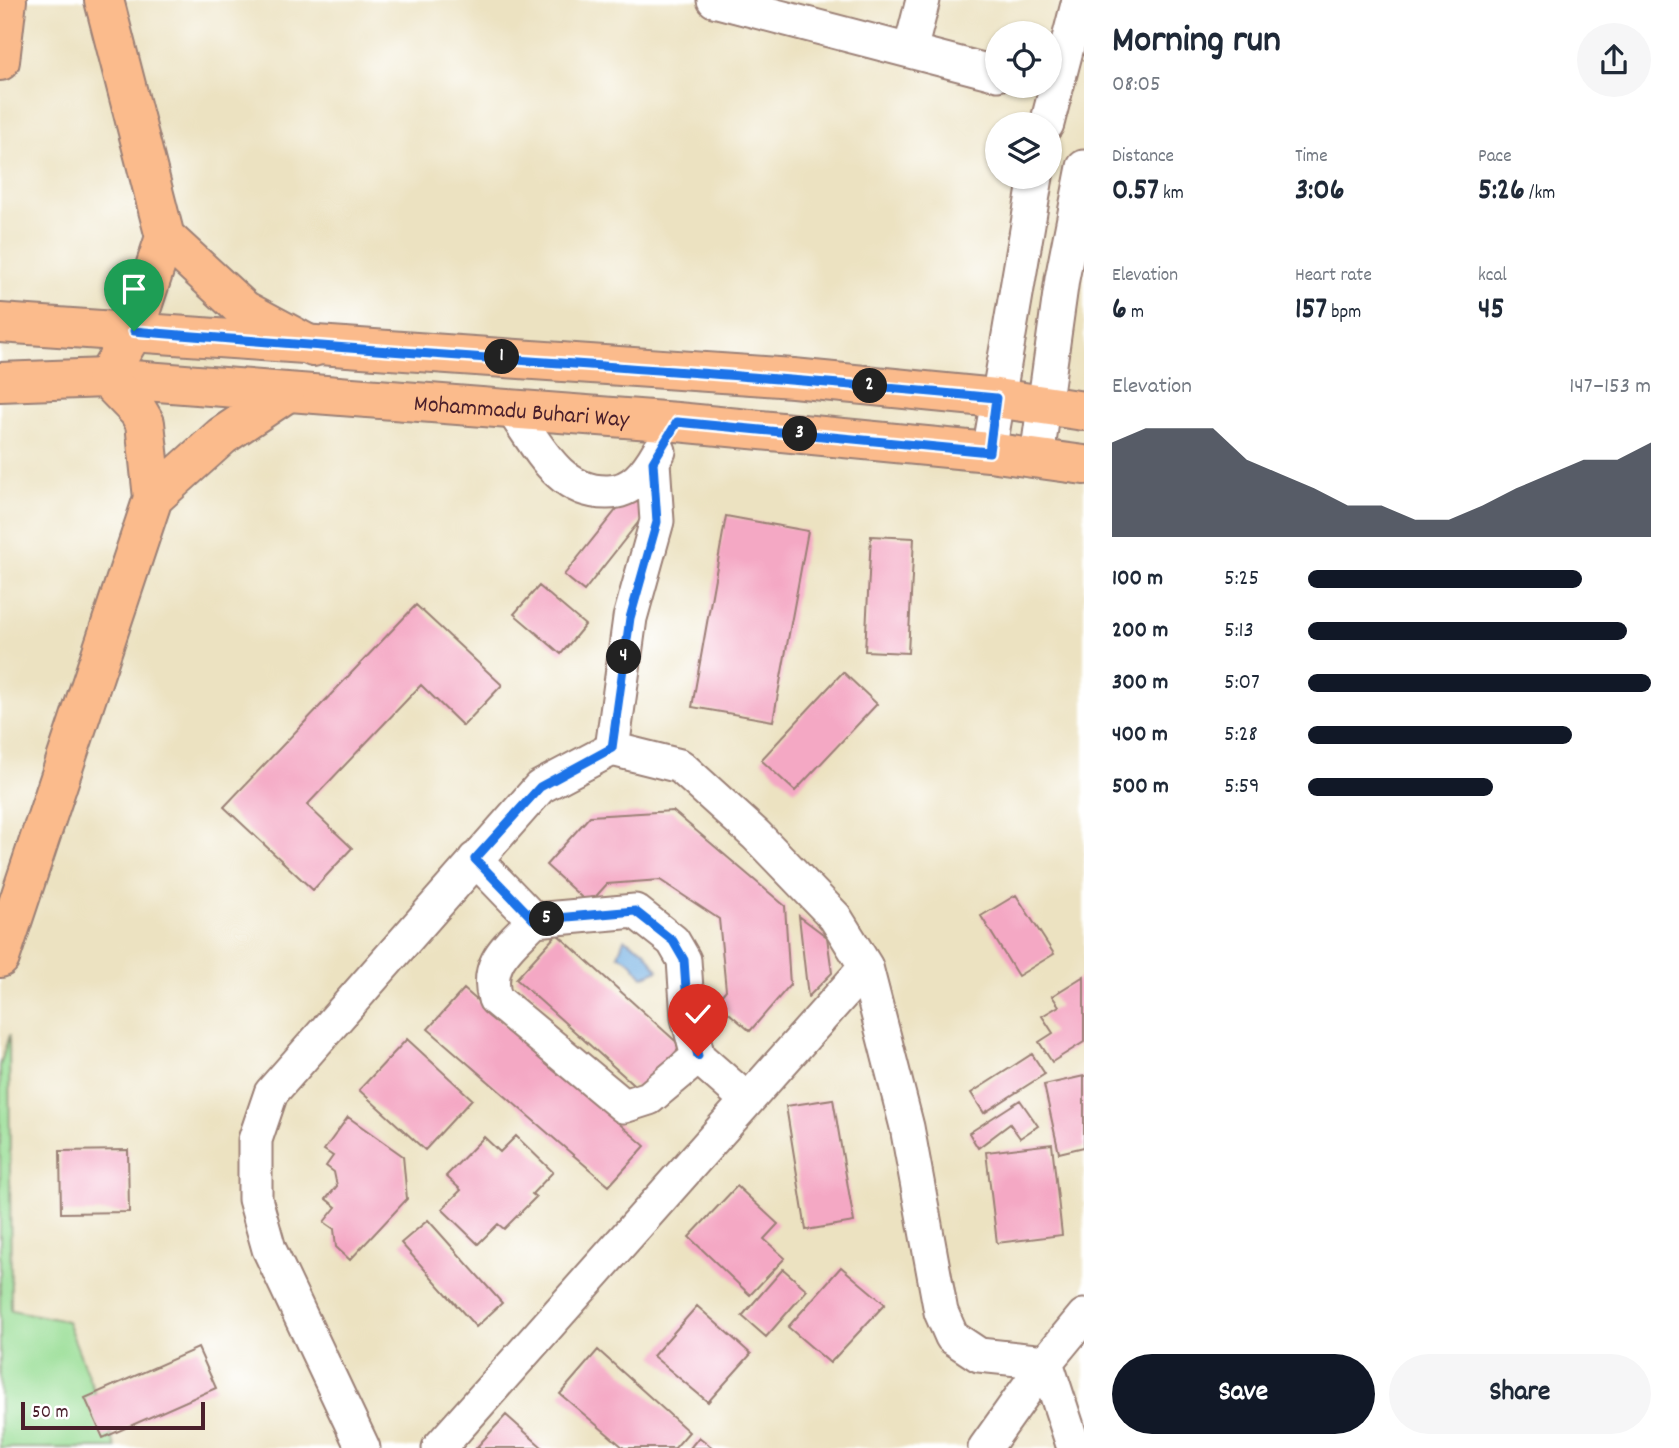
<!DOCTYPE html>
<html lang="en">
<head>
<meta charset="utf-8">
<style>
  :root { --surface:#fff; --page:#f6f6f7; --text:#1f2937; --muted:#747a83; --accent:#111827 }
  body { margin:0; font-family:Dekko,sans-serif; background:var(--page); color:var(--text); height:100vh; display:flex; flex-direction:column; font-size:26px; white-space:nowrap }
  * { box-sizing:border-box; margin:0 }
  p { font-size:23px; color:var(--muted) }
  .icon { flex:none; width:38px; height:38px; fill:none; stroke:currentColor; stroke-width:2; stroke-linecap:round; stroke-linejoin:round }
  .map { position:relative; flex:1; overflow:hidden }
  .side { display:flex; flex-direction:column; background:var(--surface); width:595px }
  .side>* { flex:none }
  .tools { position:absolute; left:985px; top:21px; display:grid; gap:14px }
  .tools a { display:grid; place-items:center; width:77px; height:77px; border-radius:50%; background:var(--surface); box-shadow:0 2px 5px #0004; font-size:35px }
  .scale { position:absolute; left:21px; bottom:18px; width:184px; box-sizing:border-box; padding-left:7px; border:4px solid #4a1f2b; border-top:0; font-size:19px; line-height:24px; white-space:nowrap; color:#4a1f2b; -webkit-text-stroke:5px #fff; paint-order:stroke }
  .pin { position:absolute; display:grid; place-items:center; width:60px; height:60px; color:#fff; margin:-72px -30px; border-radius:50% 50% 50% 0; rotate:-45deg; box-shadow:0 0 7px #0007 }
  .pin .icon { rotate:45deg }
  .km { position:absolute; width:35px; height:35px; margin:-18px; border-radius:50%; background:#222; color:#fff; font-size:19px; line-height:35px; text-align:center }
  .round { display:grid; place-items:center; flex:none; width:74px; height:74px; border-radius:37px; background:var(--page) }
  .head { display:flex; align-items:center; justify-content:space-between; height:119px; padding:0 28px }
  h1 { font-size:38px; font-weight:800; line-height:52px }
  .stats { display:grid; grid-template-columns:repeat(3,1fr); gap:10px; height:119px; padding:7px 28px }
  .stats div { display:grid; align-content:center }
  .stats b { font-size:30px; font-weight:800 }
  .stats small { font-size:19px; font-weight:400 }
  .stats p { font-size:19px }
  .chart { height:196px; padding:14px 28px }
  .chart p { display:flex; justify-content:space-between }
  .chart svg { width:100%; height:126px; margin-top:7px; fill:var(--accent); opacity:.7 }
  .action { display:flex; gap:14px; margin-top:auto; padding:14px 28px }
  .action a { flex:1; height:80px; border-radius:42px; background:var(--accent); color:#fff; font-size:28px; font-weight:800; line-height:80px; text-align:center }
  .action a+a { background:var(--page); color:var(--text) }
  ul { padding:0 28px; list-style:none; font-size:23px }
  li { display:grid; grid-template-columns:112px 84px 1fr; align-items:center; height:52px }
  li i { height:18px; border-radius:9px; background:var(--accent) }
  main { display:flex; flex:1; min-height:0 }
  .map>svg:first-child { display:block }
  .green { fill:#9ade96; stroke:#727e60; stroke-width:2 }
  .water { fill:#70aee2; stroke:#5d6686; stroke-width:2 }
  .building { fill:#f4a8c4 }
  .lines { fill:none; stroke-linecap:round; stroke-linejoin:round }
  .minor-casing { stroke:#9b8076; stroke-width:37 }
  .major-casing { stroke:#9b8076; stroke-width:42 }
  .highway-casing { stroke:#9b8076; stroke-width:42 }
  .minor { stroke:#fff; stroke-width:33 }
  .major { stroke:#fbbb8c; stroke-width:38 }
  .highway { stroke:#fbbb8c; stroke-width:38 }
  .route-casing { stroke:#fff; stroke-width:14 }
  .route { stroke:#1a73e8; stroke-width:9 }
  .labels { text-anchor:middle; stroke-width:5; stroke-linejoin:round; paint-order:stroke }
  .street-label { font-size:24px; fill:#4a1f2b; stroke:#fff }
</style>
</head>
<body>
<main>
<div class="map">
<svg width="1084" height="1448" viewBox="0 0 1084 1448">
  <rect width="100%" height="100%" fill="#fff"/>
  <filter id="ink" filterUnits="userSpaceOnUse"><feTurbulence type="fractalNoise" baseFrequency=".0143" numOctaves="2"/><feDisplacementMap in="SourceGraphic" scale="14" xChannelSelector="R" yChannelSelector="G"/><feConvolveMatrix kernelMatrix="1 2 1 2 8 2 1 2 1" color-interpolation-filters="sRGB"/></filter>
  <filter id="wash" filterUnits="userSpaceOnUse"><feTurbulence type="fractalNoise" baseFrequency=".00686" numOctaves="4" result="noise"/><feDisplacementMap in="SourceGraphic" scale="28" xChannelSelector="R" yChannelSelector="G"/><feGaussianBlur stdDeviation="1.57" result="paint"/><feColorMatrix in="noise" values="0 0 0 0 0 0 0 0 0 0 0 0 0 0 0 0 0 1.4 0 .05"/><feComposite in="paint" operator="in"/></filter>
  <g filter="url(#wash)">
    <rect width="100%" height="100%" fill="#ece2c1"/>
    <path class="green" d="M9,1035L11,1310L67,1321L116,1448H0V1066Z"/>
    <path class="water" d="M624,939L644,950L658,970L643,977L630,961L618,955Z"/>
    <g id="blocks">
      <path class="building" d="M628,495L648,510L584,591L564,575Z
        M726,516L808,531L773,721L692,707Z
        M871,536L914,538L908,653L865,651Z
        M539,586L585,625L561,654L514,614Z
        M416,605L502,685L463,726L421,685L307,805L352,848L313,890L224,807Z
        M843,672L877,704L795,791L761,760Z
        M673,811L785,906L790,985L750,1031L716,1002L726,990L719,919L660,880L607,884L589,904L546,865L590,816Z
        M1016,895L1054,954L1018,976L981,916Z
        M799,916L827,937L832,973L808,997Z
        M557,934L681,1046L641,1091L516,979Z
        M1084,976V1042L1052,1062L1039,1042L1053,1033L1042,1016L1059,1006L1052,996Z
        M464,989L645,1146L609,1186L428,1029Z
        M407,1039L472,1099L425,1150L359,1090Z
        M1032,1054L1045,1074L984,1113L971,1093Z
        M1084,1076V1147L1059,1153L1044,1085Z
        M833,1099L854,1222L806,1230L786,1106Z
        M1020,1100L1038,1126L1020,1138L1010,1124L978,1148L969,1133Z
        M348,1117L403,1156L407,1199L350,1260L336,1247L334,1229L324,1222L336,1207L326,1199L337,1186L334,1172L326,1166L333,1156L324,1150Z
        M516,1136L553,1172L532,1194L536,1197L504,1229L498,1224L478,1244L442,1209L461,1190L446,1176L484,1137L500,1152Z
        M1052,1144L1062,1235L997,1243L986,1152Z
        M128,1150L129,1212L61,1213L60,1151Z
        M737,1186L778,1224L764,1239L785,1258L750,1295L689,1237Z
        M428,1220L502,1303L476,1327L401,1243Z
        M841,1267L885,1304L830,1363L788,1327Z
        M783,1269L807,1290L766,1337L742,1316Z
        M697,1306L751,1354L708,1402L653,1356Z
        M198,1348L216,1388L103,1438L85,1398Z
        M598,1350L689,1432L675,1448H624L560,1394Z
        M506,1415L543,1448H476Z
        M699,1437L713,1448H690Z"/>
    </g>
  </g>
  <g filter="url(#ink)">
    <use href="#blocks" fill-opacity="0" stroke="#9b8076" stroke-width="2"/>
    <g class="lines">
      <defs>
        <path id="minor" d="M714,0L998,74
          M910,51L923,0
          M1047,124L1079,0
          M512,410C538,445 558,492 606,492C632,493 647,472 659,451
          M989,452L1036,177
          M1037,457L1062,279L1084,167
          M612,749L630,618L657,521L653,462
          M475,859L534,920
          M698,1057L649,1098L624,1106L495,999C484,961 510,946 534,920L635,911L673,941L684,960L688,1018L698,1057L747,1100
          M363,1448L269,1249L255,1199V1140L271,1093L540,787L612,749L680,766L756,835L835,917L866,967L907,1127L941,1312L952,1337L979,1355L1046,1362L1074,1448
          M439,1448L866,967
          M985,1448L1046,1362L1084,1316"/>
        <g id="major">
          <path d="M0,323L793,378L996,398L1084,411"/>
          <path id="s1" d="M0,382L106,378L677,422L989,452L1084,465"/>
        </g>
        <path id="highway" d="M0,61L7,0
          M165,237L244,310L313,347
          M153,498L222,436L285,394
          M0,958L153,498L145,423L138,411L106,378L134,331L165,237L104,0"/>
      </defs>
      <use href="#minor" class="minor-casing"/>
      <use href="#major" class="major-casing"/>
      <use href="#highway" class="highway-casing"/>
      <use href="#minor" class="minor"/>
      <use href="#major" class="major"/>
      <use href="#highway" class="highway"/>
    </g>
  </g>
  <g class="lines" filter="url(#ink)">
    <defs>
      <path id="route" d="M134,331C421,356 709,370 996,398L989,452L677,422L653,462L657,522L630,618L612,748L540,787L475,859L534,920L635,911L673,941L684,960L688,1018L698,1056"/>
    </defs>
    <use href="#route" class="route-casing"/>
    <use href="#route" class="route"/>
  </g>
  <g class="labels">
    <g class="street-label">
      <text dy="8" stroke="none"><textPath href="#s1" startOffset="523">Mohammadu Buhari Way</textPath></text>
    </g>
  </g>
</svg>
<div class="tools">
<a><svg class="icon" aria-label="locate" viewBox="0 0 24 24"><circle cx="12" cy="12" r="6"/><path d="M12 2v4M12 18v4M2 12h4M18 12h4"/></svg></a>
<a><svg class="icon" aria-label="layers" viewBox="0 0 24 24"><path d="M12 4l9 5-9 5-9-5zM3 14l9 5 9-5"/></svg></a>
</div>
<div class="scale">50 m</div>
<div class="pin" style="left:134px;top:331px;background:#1e9e55"><svg class="icon" aria-label="arrive" viewBox="0 0 24 24"><path d="M6 21V4h12l-3 4 3 4H6"/></svg></div>
<div class="pin" style="left:698px;top:1056px;background:#d93025"><svg class="icon" aria-label="check" viewBox="0 0 24 24"><path d="M5 12l5 5 9-10"/></svg></div>
<b class="km" style="left:502px;top:357px">1</b>
<b class="km" style="left:870px;top:386px">2</b>
<b class="km" style="left:800px;top:434px">3</b>
<b class="km" style="left:624px;top:657px">4</b>
<b class="km" style="left:547px;top:919px">5</b>
</div>
<section class="side">
<div class="head"><div><h1>Morning run</h1><p>08:05</p></div><a class="round"><svg class="icon" aria-label="share" viewBox="0 0 24 24"><path d="M12 15V3M7 8l5-5 5 5M5 13v7h14v-7"/></svg></a></div>
<div class="stats">
<div><p>Distance</p><b>0.57<small> km</small></b></div>
<div><p>Time</p><b>3:06</b></div>
<div><p>Pace</p><b>5:26<small> /km</small></b></div>
</div>
<div class="stats">
<div><p>Elevation</p><b>6<small> m</small></b></div>
<div><p>Heart rate</p><b>157<small> bpm</small></b></div>
<div><p>kcal</p><b>45</b></div>
</div>
<div class="chart"><p><span>Elevation</span>147–153 m</p>
<svg viewBox="0 0 160 44" preserveAspectRatio="none"><path d="M0 44V11L10 6L20 6L30 6L40 17L50 22L60 27L70 33L80 33L90 38L100 38L110 33L120 27L130 22L140 17L150 17L160 11V44z"/></svg>
</div>
<ul>
<li><b>100 m</b>5:25<i style="width:80%"></i></li>
<li><b>200 m</b>5:13<i style="width:93%"></i></li>
<li><b>300 m</b>5:07<i style="width:100%"></i></li>
<li><b>400 m</b>5:28<i style="width:77%"></i></li>
<li><b>500 m</b>5:59<i style="width:54%"></i></li>
</ul>
<div class="action"><a>Save</a><a>Share</a></div>
</section>
</main>
</body>
</html>
